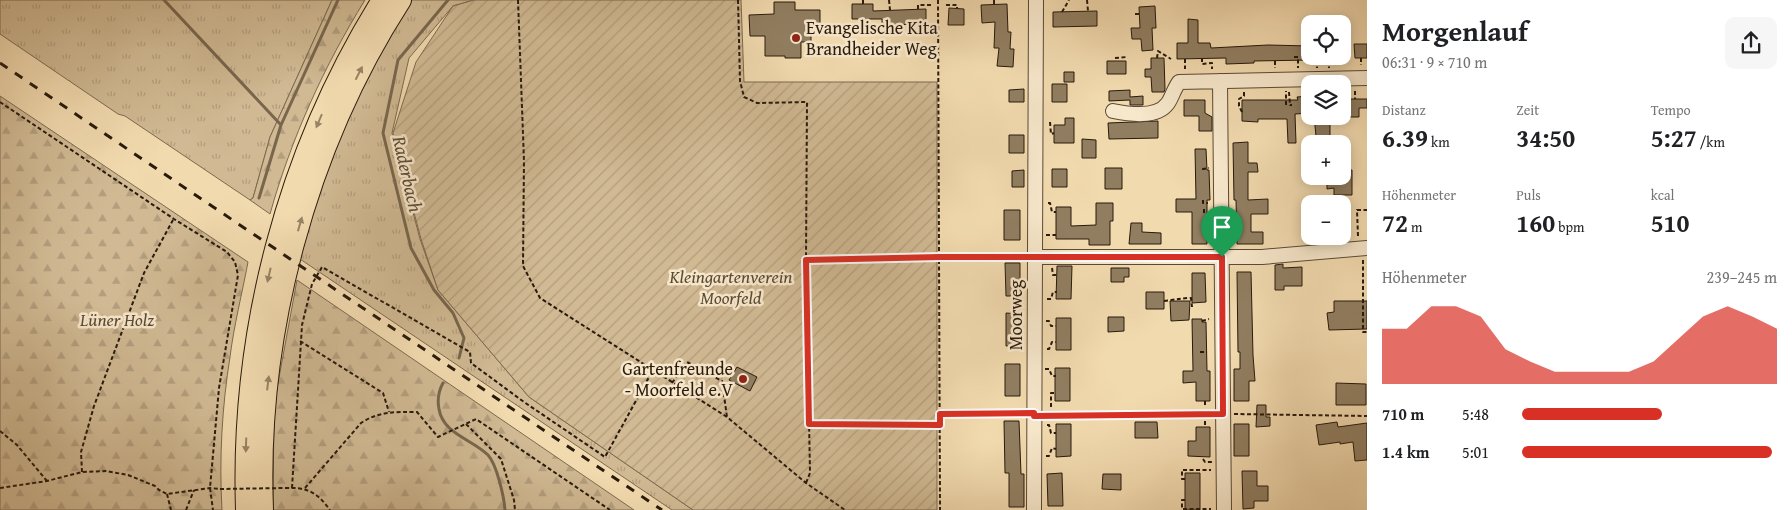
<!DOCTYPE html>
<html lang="de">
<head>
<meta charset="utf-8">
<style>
  :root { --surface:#fff; --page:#f6f6f6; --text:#202124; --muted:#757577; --accent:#d93025 }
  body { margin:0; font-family:"Gentium Book Plus",serif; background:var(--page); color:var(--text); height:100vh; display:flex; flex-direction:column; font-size:19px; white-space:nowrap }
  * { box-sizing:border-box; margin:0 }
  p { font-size:16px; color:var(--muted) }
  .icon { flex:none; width:28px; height:28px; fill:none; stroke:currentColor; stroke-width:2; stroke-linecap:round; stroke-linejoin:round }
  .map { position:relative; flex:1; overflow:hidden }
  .sheet { display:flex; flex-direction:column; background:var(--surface); width:425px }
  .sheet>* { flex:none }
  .buttons { position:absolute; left:1301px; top:15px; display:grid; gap:10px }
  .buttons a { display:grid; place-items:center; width:50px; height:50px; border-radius:10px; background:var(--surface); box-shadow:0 2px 12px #0003; font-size:25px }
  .pin { position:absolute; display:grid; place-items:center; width:42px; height:42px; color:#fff; margin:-51px -21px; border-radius:50% 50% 50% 0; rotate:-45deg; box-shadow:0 0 5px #0007 }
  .pin .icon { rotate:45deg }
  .round { display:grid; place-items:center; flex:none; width:52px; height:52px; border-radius:10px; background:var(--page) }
  .summary { display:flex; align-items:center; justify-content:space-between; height:85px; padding:0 15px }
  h1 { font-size:28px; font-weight:800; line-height:38px }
  .stats { display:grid; grid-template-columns:repeat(3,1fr); gap:8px; height:85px; padding:5px 15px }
  .stats div { display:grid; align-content:center }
  .stats b { font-size:25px; font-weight:800 }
  .stats small { font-size:14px; font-weight:400 }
  .stats p { font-size:14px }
  .chart { height:140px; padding:10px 15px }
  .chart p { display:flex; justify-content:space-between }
  .chart svg { width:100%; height:90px; margin-top:5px; fill:var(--accent); opacity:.7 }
  ul { padding:0 15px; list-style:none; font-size:16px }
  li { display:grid; grid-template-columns:80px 60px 1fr; align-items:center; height:38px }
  li i { height:12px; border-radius:6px; background:var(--accent) }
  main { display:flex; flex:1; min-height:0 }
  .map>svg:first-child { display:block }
  .grass { fill:url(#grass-tufts); stroke:#7c6a50 }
  .forest { fill:url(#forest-firs); stroke:#7c6a50 }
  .garden { fill:url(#garden-furrows); stroke:#7c6a50 }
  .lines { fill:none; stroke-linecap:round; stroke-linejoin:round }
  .stream { stroke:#78664d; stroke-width:3 }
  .building { fill:#917e61; stroke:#281a0c }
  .minor-casing { stroke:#5a4a35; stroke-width:16 }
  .highway-casing { stroke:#281a0c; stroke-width:22 }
  .path { stroke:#281a0c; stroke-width:2; stroke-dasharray:4 2.5; stroke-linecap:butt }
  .minor { stroke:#f7e7cb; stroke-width:14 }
  .highway { stroke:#f2daaf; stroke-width:20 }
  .rail { stroke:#281a0c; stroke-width:3; stroke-dasharray:9 9; stroke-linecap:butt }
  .path-bridge { stroke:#281a0c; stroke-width:2; stroke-dasharray:4 2.5; stroke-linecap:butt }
  .oneway { fill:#978466 }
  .route-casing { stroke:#fff; stroke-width:10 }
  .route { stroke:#d93025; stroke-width:6 }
  .poi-dot { fill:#8f2418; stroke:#f7e7cb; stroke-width:2 }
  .labels { text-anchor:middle; stroke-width:5; stroke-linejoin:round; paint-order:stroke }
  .poi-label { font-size:18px; fill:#281a0c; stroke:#f7e7cb; text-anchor:start }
  .park-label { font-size:18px; font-style:italic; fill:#5a4a34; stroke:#f7e7cb }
  .street-label { font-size:18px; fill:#281a0c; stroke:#f7e7cb }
  .water-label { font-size:19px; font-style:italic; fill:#5d4d37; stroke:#f7e7cb }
</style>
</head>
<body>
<main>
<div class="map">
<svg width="1367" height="510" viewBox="0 0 1367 510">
  <defs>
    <pattern id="grass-tufts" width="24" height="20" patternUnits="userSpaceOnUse" patternTransform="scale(1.25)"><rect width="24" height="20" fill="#d0b993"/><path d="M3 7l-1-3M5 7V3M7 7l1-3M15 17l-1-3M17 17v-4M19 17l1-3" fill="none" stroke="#b39e7e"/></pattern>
    <pattern id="forest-firs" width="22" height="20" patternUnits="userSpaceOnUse" patternTransform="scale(1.25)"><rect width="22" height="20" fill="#d0b993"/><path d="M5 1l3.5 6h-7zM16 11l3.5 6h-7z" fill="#b39e7e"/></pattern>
    <pattern id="garden-furrows" width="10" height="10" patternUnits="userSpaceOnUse" patternTransform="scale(1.25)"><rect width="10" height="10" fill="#d0b993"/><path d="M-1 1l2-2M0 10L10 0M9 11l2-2" fill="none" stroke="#b39e7e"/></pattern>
  </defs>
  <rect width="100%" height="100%" fill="#f2daaf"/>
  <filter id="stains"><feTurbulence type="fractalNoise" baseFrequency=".004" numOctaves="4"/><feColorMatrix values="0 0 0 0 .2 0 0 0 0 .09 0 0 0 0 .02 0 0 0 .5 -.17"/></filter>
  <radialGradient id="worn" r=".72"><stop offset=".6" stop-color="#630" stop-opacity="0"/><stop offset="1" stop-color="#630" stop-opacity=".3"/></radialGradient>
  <path class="grass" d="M0,0H332L270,137L253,198L250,200L125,116L118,114L0,34Z
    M411,0H474L453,6L409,58L392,133L420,239L438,290L529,397L693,510H672L300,259L325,167L383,38Z"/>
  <path class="forest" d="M332,0H365C324,66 291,139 270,214L250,200L253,198L270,137Z
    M0,96L248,262C242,294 234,325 230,357C222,407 219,459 222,510H0Z
    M297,280L634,510H273L274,405Z"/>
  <path class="garden" d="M474,0H741L744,82H937V510H693L529,397L438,290L421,239L393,133L416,62L453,6Z"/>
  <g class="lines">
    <path class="stream" d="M164,0L281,125L338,0
      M448,0L398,60L383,133L411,248L434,290L453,313L464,338L459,358
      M259,198L281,125
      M443,383C438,392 437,399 439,409C443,434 472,439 488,455C497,465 504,497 505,510"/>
  </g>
  <path class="building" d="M774,2H795V10H820V26H811V42H801V58H785V56H765V36H750L749,15L774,14Z
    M852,4H873V11L926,9V24L882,25V19H852Z
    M1007,4L1008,32H1011L1010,49H1014L1013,67L997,66L999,48H994L995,22L982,23L981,5Z
    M1155,6L1156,28H1152L1153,50L1142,51L1141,39H1132L1131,28H1140L1139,7Z
    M949,8L964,9V25H948Z
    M1097,11V26L1053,27V12Z
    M1188,19L1198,20V43H1210L1211,48L1268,45L1310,46V60L1254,61V63L1226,64V58L1177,59V43H1188Z
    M1354,44H1367V58H1355Z
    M1151,58H1164L1165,89L1164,92H1152L1151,77H1145V69H1151Z
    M1107,61H1126V74H1107Z
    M1064,72H1074V82H1064Z
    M1052,84H1067V102H1052Z
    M1024,89V102H1009V90Z
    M1130,90V97L1143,96V105H1130V100L1109,101V91Z
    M1310,96V113L1295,114L1296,143H1288L1287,119H1258V122L1242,121V100H1298L1297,97Z
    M1342,99H1367V108H1359V117H1342Z
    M1184,100H1205V113L1212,117V131H1199V116H1184Z
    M1314,116H1330V136H1316Z
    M1065,118H1074V143H1054V125H1065Z
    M1158,121V138L1109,139L1108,123Z
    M1009,135H1024V153H1009Z
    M1082,139L1096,140V158H1082Z
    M1248,142V163H1257L1258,172H1248V200L1268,199V214H1251V232H1263V244H1237L1236,200H1234L1233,143Z
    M1195,149H1206L1207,170H1209L1210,200H1207V244H1192V212H1176V199H1196Z
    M1105,168H1122V189H1105Z
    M1052,169H1067V187H1052Z
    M1024,170V187H1012V171Z
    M1352,170V195H1334V188L1327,189V178L1342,176V171Z
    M1096,203H1113V221H1110V245H1089V239H1056V207H1071V226L1096,225Z
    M1004,210H1020V240H1004Z
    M1131,223H1142V232L1161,233V244H1129Z
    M1005,263H1020V296H1006Z
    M1283,264V268L1302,267V286H1284V290H1275V265Z
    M1057,266H1072L1071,299H1056Z
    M1111,268H1129V277H1124V282H1111Z
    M1237,272H1251L1253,355L1255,381H1249V401H1234V369H1240V352H1238Z
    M1192,273H1205L1206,302L1192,303Z
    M1146,292H1164V309H1146Z
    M1170,301H1190L1189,320L1171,321Z
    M1334,301H1367V329L1329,330L1327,313L1334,312Z
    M1006,313L1021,314L1020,346H1006Z
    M1108,317H1124V331L1108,332Z
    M1056,318H1071V350H1056Z
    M1192,319H1202V322H1206L1207,371H1210V401H1196V382L1183,383V371H1193Z
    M1005,364H1020V396H1005Z
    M737,367L757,377L750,391L729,380Z
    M1055,368H1070V401H1055Z
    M1336,383L1366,384V405H1336Z
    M1257,405H1266V417H1270V426L1256,427Z
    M1004,421H1019L1021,474H1024V507H1009V473H1005Z
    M1135,422H1157L1158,438H1135Z
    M1337,422L1338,427L1367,423V460L1355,461L1353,442L1340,444V442L1319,445L1316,425Z
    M1056,424H1071V456L1056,457Z
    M1234,424H1249V456H1234Z
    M1196,427H1210V457L1188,456V441H1196Z
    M1242,471H1257V486H1268V501H1254V508L1243,509Z
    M1062,473L1063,506H1048L1047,474Z
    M1185,473H1200V510H1185Z
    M1103,474H1121V490L1102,489Z"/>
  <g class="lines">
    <defs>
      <path id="minor" d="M1220,81L1224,510
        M1113,111C1128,114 1157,119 1168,103C1172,97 1174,89 1179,82L1367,78
        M1035,257H1262L1367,248
        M1034,510L1036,0"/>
      <path id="highway" d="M246,510C240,332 287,152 382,0
        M263,510C256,335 306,147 401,0"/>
    </defs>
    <use href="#minor" class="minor-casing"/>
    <use href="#highway" class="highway-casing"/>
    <path class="path" d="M518,0L524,161L523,266L540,298L727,417L806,483L845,510
      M738,0L740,81L744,97L757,103L807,102L806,260L810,473L806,483
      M863,0V4
      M889,0L890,10
      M938,0L940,510
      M1087,0L1088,11
      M994,4V0
      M946,5H957V8
      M918,9V5H931
      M1062,12L1069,0
      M1135,14H1139
      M1294,57H1298V68
      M1115,58L1127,57
      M1157,58L1158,51L1171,59
      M1202,58V64L1212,63V69
      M1361,58V65
      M1185,59V69
      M1317,60V68
      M1329,60V68
      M1275,61V68
      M1355,91V99
      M1289,92L1290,105H1292
      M0,102L174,219L227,252L235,262L238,275L219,388L210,488L213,510
      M1286,105V91
      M1242,112L1239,106V99L1244,96V92
      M1050,122L1051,134L1054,133
      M1203,170V169L1209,168
      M1203,200V203H1208
      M1048,203H1050L1052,212H1056
      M1204,209V214
      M1046,235H1056
      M1358,236L1357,210H1367
      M806,260L1024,257
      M1363,260V332H1367
      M1052,268L1053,275H1057
      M1047,299H1051L1053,292H1057
      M1164,301C1173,300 1181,298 1191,298L1192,307
      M1046,321H1049L1051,326H1056
      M1202,321L1209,319
      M300,341L383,393L389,412
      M1047,349H1049L1052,342H1056
      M1200,352H1207
      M1045,369H1049L1052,376H1056
      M672,383L687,362L722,381L727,417
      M1205,401V407
      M1051,407V393H1055
      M940,414L1022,413
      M1234,414L1367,416
      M1047,415L1212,414
      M1205,421V427
      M466,424L501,459L514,500L515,510
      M809,424L939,425
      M1047,425H1049L1051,433H1056
      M0,431L17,445L47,481
      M1046,456H1049L1052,448L1056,449
      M1203,459L1205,462H1212
      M82,472L81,452L94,406L144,273L173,220
      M1185,479H1182V470H1211
      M0,488L47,481L82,472L106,471L128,475L155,486L159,490L167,494L210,488L220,489
      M285,488C307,487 317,492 330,510
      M292,488L302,325L312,284L322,267L470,352L471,363L524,402L605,457L653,370
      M305,488L361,423C379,411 396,412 417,412L438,437L476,419L610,510
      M167,494L171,510
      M1185,500H1182V509H1211
      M186,510L194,490"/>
    <use href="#minor" class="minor"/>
    <use href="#highway" class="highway"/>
    <path class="rail" d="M0,63L662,510"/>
    <path class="path-bridge" d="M220,489L285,488"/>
  </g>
  <defs><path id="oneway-solid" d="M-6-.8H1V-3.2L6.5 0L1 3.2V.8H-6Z" transform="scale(1.25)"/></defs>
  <g class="oneway">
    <use href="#oneway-solid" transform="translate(359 73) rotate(-63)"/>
    <use href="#oneway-solid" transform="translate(319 121) rotate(113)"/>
    <use href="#oneway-solid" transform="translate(300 224) rotate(-74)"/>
    <use href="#oneway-solid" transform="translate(269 275) rotate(103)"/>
    <use href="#oneway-solid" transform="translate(268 383) rotate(-83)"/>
    <use href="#oneway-solid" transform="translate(246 445) rotate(92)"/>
  </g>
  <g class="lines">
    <defs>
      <path id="route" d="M939,257H1222L1223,414L1034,416V413L940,414V425L809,424L806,260Z"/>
    </defs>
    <use href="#route" class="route-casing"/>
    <use href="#route" class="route"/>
  </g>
  <g class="poi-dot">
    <circle cx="796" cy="38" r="5"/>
    <circle cx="743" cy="379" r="5"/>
  </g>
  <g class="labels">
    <g class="poi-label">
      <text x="806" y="34">Evangelische Kita<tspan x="806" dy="21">Brandheider Weg</tspan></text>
      <text x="733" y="375" text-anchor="end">Gartenfreunde<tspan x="733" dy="21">- Moorfeld e.V</tspan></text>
    </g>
    <g class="park-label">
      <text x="731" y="283">Kleingartenverein<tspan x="731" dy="21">Moorfeld</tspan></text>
      <text x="117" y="326">Lüner Holz</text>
    </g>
    <g class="street-label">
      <text transform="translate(1016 315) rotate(-90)" y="6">Moorweg</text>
    </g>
    <g class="water-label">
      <text transform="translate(408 174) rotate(77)" y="7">Raderbach</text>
    </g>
  </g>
  <rect width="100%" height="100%" filter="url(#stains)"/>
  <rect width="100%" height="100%" fill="url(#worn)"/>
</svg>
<div class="buttons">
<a><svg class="icon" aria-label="locate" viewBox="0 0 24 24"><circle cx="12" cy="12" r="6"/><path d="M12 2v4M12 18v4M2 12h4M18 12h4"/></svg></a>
<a><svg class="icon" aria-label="layers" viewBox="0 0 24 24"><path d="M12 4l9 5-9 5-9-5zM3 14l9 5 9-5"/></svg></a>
<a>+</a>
<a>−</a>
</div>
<div class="pin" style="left:1222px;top:257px;background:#1e9e55"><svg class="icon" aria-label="arrive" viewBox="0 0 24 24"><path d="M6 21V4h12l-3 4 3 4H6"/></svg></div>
</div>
<section class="sheet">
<div class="summary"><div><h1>Morgenlauf</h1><p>06:31 · 9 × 710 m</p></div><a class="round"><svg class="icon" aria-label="share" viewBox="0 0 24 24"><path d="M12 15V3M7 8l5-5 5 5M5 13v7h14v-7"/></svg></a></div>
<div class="stats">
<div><p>Distanz</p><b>6.39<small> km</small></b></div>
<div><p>Zeit</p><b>34:50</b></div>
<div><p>Tempo</p><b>5:27<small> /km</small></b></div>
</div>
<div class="stats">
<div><p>Höhenmeter</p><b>72<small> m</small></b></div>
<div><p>Puls</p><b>160<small> bpm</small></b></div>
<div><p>kcal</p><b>510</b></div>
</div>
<div class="chart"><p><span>Höhenmeter</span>239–245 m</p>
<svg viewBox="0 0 160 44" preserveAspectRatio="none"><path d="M0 44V17L10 17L20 6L30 6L40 11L50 27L60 33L70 38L80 38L90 38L100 38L110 33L120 22L130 11L140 6L150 11L160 17V44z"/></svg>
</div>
<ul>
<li><b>710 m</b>5:48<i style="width:55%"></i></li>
<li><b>1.4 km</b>5:01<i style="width:98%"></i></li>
</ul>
</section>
</main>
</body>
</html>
